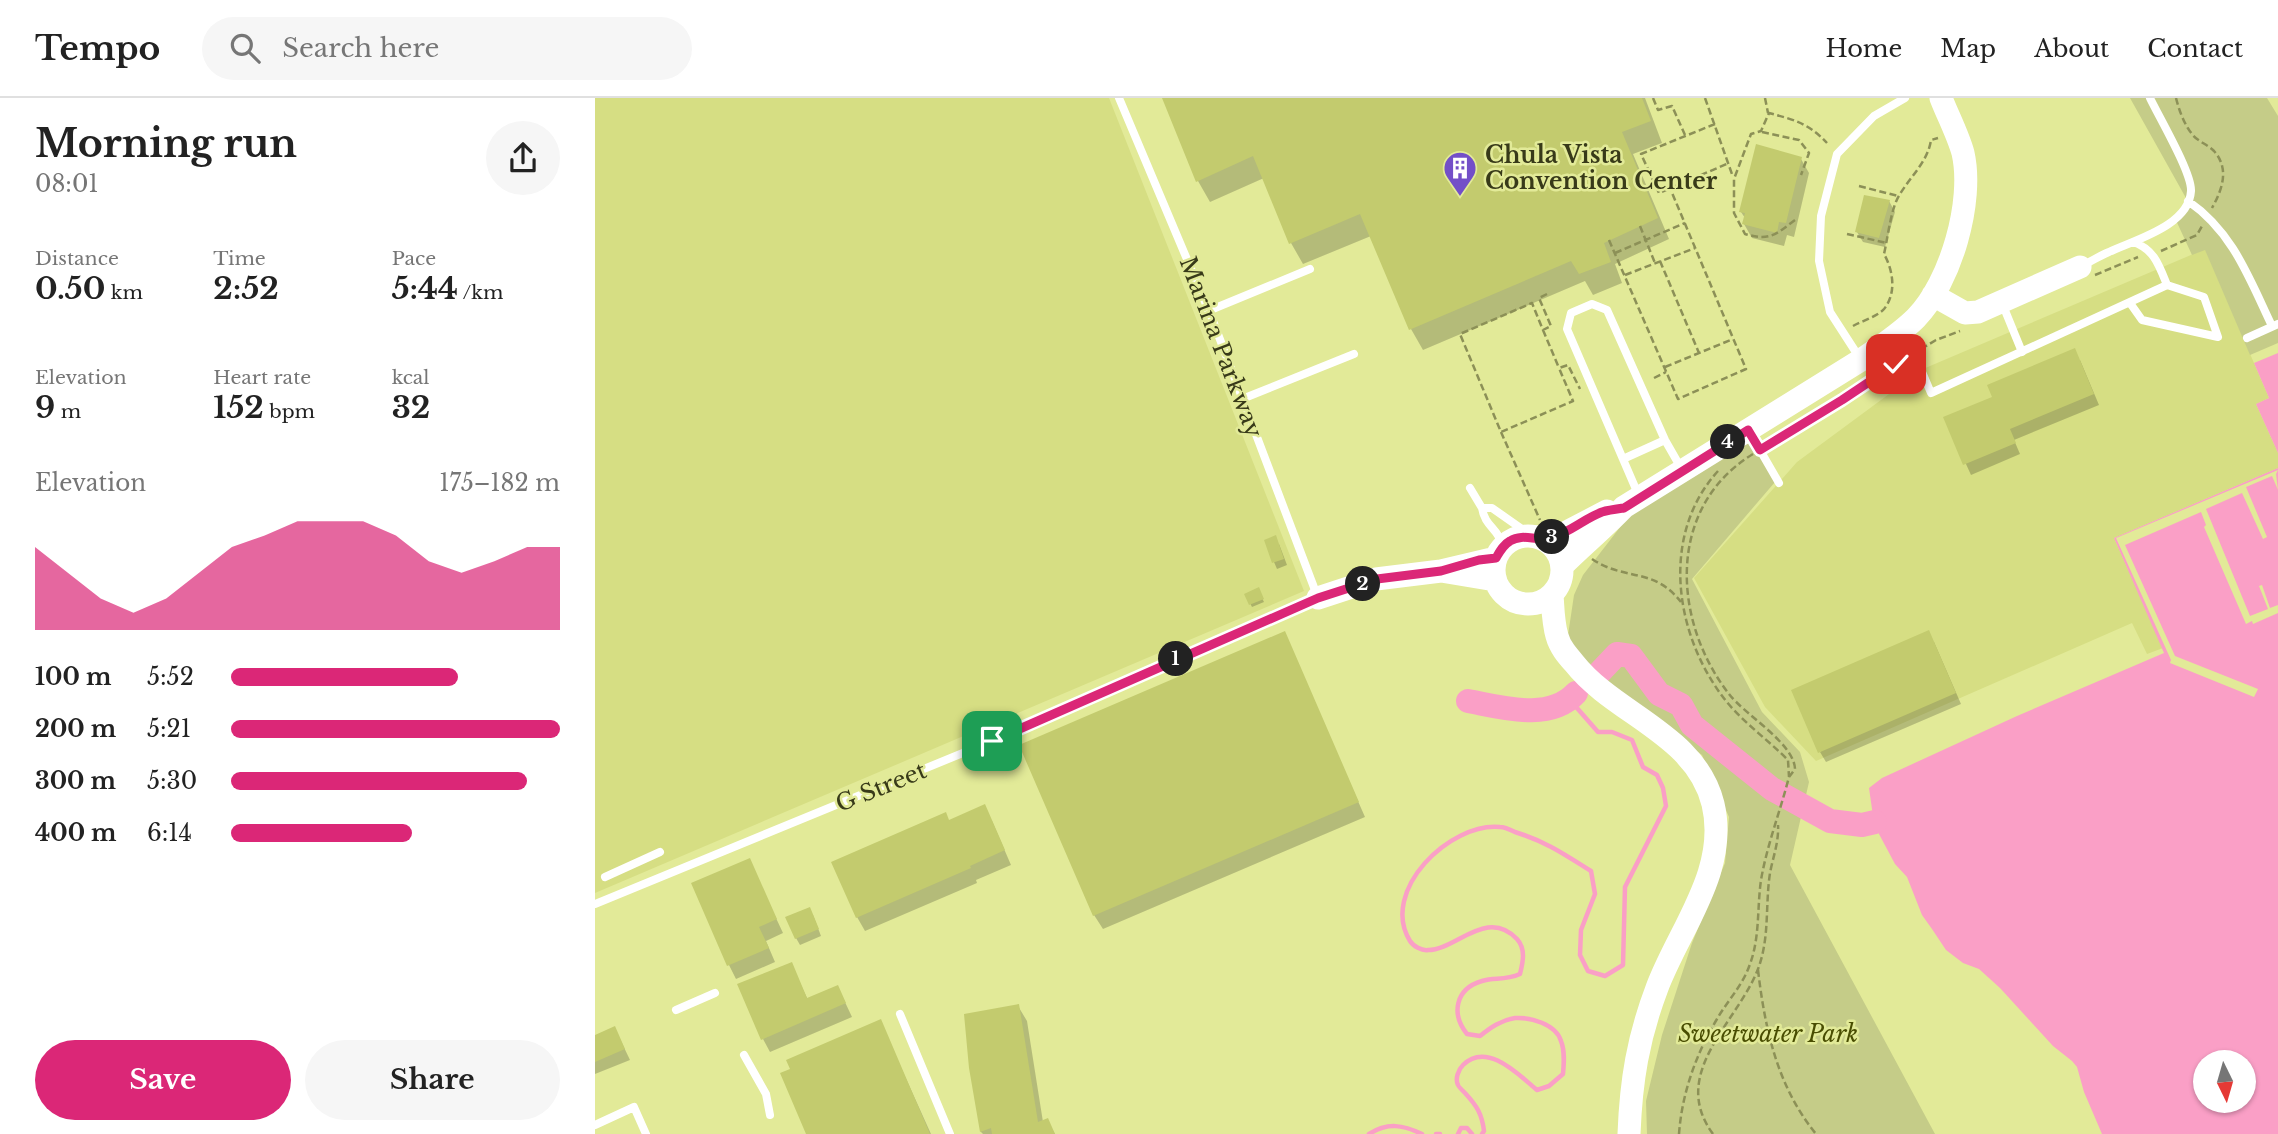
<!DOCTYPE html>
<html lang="en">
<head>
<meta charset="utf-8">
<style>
  :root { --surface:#fff; --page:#f6f6f6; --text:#222; --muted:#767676; --line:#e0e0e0; --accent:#db2777 }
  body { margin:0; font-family:"Libre Baskerville",serif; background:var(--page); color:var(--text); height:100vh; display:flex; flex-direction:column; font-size:26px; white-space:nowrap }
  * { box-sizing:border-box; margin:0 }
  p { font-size:23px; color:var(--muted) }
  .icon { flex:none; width:38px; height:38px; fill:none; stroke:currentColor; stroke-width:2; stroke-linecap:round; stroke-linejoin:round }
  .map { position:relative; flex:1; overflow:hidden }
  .details { display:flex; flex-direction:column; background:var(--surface); width:595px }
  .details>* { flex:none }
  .needle { width:46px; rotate:175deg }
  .tools { position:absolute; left:1598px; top:952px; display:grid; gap:14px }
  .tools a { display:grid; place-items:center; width:63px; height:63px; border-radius:50%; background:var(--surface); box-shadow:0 2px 5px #0004; font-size:35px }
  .pin { position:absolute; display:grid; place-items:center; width:60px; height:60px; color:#fff; margin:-30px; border-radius:14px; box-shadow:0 4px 10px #0006 }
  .km { position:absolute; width:35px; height:35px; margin:-18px; border-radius:50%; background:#222; color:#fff; font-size:19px; line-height:35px; text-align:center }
  .round { display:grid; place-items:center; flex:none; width:74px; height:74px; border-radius:37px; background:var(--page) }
  .headline { display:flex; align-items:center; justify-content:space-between; height:119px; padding:0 35px }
  h1 { font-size:38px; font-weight:700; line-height:52px }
  .figures { display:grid; grid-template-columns:repeat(3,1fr); gap:10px; height:119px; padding:7px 35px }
  .figures div { display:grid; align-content:center }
  .figures b { font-size:30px; font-weight:700 }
  .figures small { font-size:19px; font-weight:400 }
  .figures p { font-size:19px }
  .chart { height:196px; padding:14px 35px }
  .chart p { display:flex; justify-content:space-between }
  .chart svg { width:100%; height:126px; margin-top:7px; fill:var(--accent); opacity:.7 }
  .button { display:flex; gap:14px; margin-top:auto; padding:14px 35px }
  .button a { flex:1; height:80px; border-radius:42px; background:var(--accent); color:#fff; font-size:28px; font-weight:700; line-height:80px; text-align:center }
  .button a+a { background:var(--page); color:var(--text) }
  ul { padding:0 35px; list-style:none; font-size:23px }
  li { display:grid; grid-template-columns:112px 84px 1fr; align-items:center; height:52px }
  li i { height:18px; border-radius:9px; background:var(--accent) }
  header { display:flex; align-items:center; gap:42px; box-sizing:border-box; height:98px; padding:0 35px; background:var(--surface); border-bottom:2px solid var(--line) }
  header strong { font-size:33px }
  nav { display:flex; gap:38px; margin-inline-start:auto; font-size:24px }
  .search { width:490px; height:63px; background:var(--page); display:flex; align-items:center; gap:18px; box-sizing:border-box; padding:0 24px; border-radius:38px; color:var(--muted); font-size:26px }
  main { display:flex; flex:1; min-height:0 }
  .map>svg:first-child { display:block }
  .built { fill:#d6de83 }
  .green { fill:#c5cc88 }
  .water { fill:#fa9fc6; fill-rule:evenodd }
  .pier { fill:#e2ea98 }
  .shadow { fill:#0003 }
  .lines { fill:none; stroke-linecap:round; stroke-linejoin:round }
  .stream { stroke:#fa9fc6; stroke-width:4.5 }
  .river { stroke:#fa9fc6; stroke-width:24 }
  .building { fill:#c3cb6e }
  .path { stroke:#8c9057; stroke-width:2.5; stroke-dasharray:7 3.5; stroke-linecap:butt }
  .lane { stroke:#fff; stroke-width:8 }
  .secondary { stroke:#fff; stroke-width:23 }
  .route-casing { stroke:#fff; stroke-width:14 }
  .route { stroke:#db2777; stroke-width:9 }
  .labels { text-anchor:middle; stroke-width:5; stroke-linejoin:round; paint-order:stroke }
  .poi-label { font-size:23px; font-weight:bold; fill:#383a19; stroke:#e2ea98; text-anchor:start }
  .street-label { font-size:23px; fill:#383a19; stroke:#e2ea98 }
  .park-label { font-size:23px; font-style:italic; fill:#494d02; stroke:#e2ea98 }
</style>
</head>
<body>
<header>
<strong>Tempo</strong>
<div class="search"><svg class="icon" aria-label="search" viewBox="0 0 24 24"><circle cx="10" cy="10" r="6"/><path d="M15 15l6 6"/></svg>Search here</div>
<nav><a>Home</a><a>Map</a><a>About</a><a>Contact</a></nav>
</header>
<main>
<section class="details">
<div class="headline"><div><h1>Morning run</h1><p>08:01</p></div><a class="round"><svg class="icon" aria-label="share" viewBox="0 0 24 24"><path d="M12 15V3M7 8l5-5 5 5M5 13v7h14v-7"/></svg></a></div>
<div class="figures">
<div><p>Distance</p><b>0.50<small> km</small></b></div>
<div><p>Time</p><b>2:52</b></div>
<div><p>Pace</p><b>5:44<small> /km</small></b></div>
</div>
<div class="figures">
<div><p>Elevation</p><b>9<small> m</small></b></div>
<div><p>Heart rate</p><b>152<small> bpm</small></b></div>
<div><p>kcal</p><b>32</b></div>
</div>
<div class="chart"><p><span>Elevation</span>175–182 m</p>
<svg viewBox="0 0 160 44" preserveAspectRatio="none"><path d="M0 44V15L10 24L20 33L30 38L40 33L50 24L60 15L70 11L80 6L90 6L100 6L110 11L120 20L130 24L140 20L150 15L160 15V44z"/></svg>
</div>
<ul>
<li><b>100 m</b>5:52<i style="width:69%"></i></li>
<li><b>200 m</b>5:21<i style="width:100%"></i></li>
<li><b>300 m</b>5:30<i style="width:90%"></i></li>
<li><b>400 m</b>6:14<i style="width:55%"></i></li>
</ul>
<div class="button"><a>Save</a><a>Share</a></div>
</section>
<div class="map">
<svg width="1683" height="1036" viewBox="0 0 1683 1036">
  <rect width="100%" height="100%" fill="#e2ea98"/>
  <path class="built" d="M0,0H514L709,493L0,795Z
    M1610,151L1674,300L1661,306L1683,355V370L1519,440L1568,550L1552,556L1537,525L1221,663L1170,609L1099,480L1202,364L1328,271Z"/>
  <path class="green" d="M1535,0H1672L1683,18V245L1655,257L1610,152L1597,157L1579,118L1596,109Z
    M1157,342L1180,384L1097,481L1167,614L1205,654L1214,684L1195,767L1340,1036H1052L1051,1003L1067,937L1097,845L1130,765L1134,719L1107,657L1035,607L972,544L979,497L988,477L1033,419Z"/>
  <path class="water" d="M1683,255V355L1661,306L1674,300L1659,265Z
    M1683,370V1036H1507L1489,994L1482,969L1477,963L1458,948L1405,890L1384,871L1368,865L1351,852L1337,831L1327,817L1312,779L1300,766L1284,736L1278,718L1274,690L1287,680L1422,618L1569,555L1519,440ZM1610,964H1648V1003H1610Z"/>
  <path class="pier" d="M1683,372L1681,376L1683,392L1677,378L1651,389L1672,439L1668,441L1647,395L1611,411L1655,518L1673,511L1664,488L1667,487L1675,510L1683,507V515L1658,526L1657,523L1651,526L1609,429L1611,427L1606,414L1530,447L1580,558L1663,591L1659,599L1575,565L1576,562L1521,440Z"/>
  <path class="shadow" d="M569,0H1050L1067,45L1038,56L1074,141L1020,166L1027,185L998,197L990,183L828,252L816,231L776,138L708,166L696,145L669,80L615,104L603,83Z
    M1206,61L1214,75L1199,139L1192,137L1189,148L1157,140L1149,126L1150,120L1146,114Z
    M1294,103L1300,114L1290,149L1268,144L1262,134Z
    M1485,262L1504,307L1419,342L1425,356L1376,377L1350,320Z
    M684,446L692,467L682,471L679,464Z
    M663,492L669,504L657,509L651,497Z
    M689,535L770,719L508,831L499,817Z
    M1339,544L1366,606L1231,664L1225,654Z
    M397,723L416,767L381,782L382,785L270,833L262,819Z
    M154,762L188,835L171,843L180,864L141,881L134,867Z
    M218,817L226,838L205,847L201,840Z
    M196,866L213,902H249L257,919L175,954L168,941Z
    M423,908L432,923L448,1024L452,1022L460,1036H388L386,1034L376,970Z
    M285,923L336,1036H213Z
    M0,939L25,941L35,962L0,976Z"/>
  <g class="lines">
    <path class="stream" d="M774,1036C793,1024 808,1027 827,1036
      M841,1036H845
      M863,1036L866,1030H872L877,1036
      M887,1036L889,1033C887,1016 882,1008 870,995C870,995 863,988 863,987C860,981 863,972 868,967C892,943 924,977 942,992L954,988L968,976C969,965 970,953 966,943C961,926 935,919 920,920C906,922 895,930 885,938L872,936C856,916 860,891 887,883C900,879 909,883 925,876C928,864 931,851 922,841C892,809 861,852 833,852C827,853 818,848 815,843C784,793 855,724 905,729C910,729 916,732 920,734C952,744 969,756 996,773L1000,796L986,832L985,857L993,873L1010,878L1028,867L1030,789L1071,708L1068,690L1062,677L1048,669L1037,642L1017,634H1003L975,602"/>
    <path class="river" d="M1005,574L1022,556L1036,558L1064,596L1086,607L1097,627L1177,691L1235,723L1267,727L1280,724
      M873,603C906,609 954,624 981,595"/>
  </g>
  <path class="building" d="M567,0H1047L1056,23L1027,34L1063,120L1009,145L1016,164L984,176L976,163L814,232L765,116L694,146L658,58L601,84Z
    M1161,46L1207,59L1191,125L1184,124L1182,135L1147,126L1150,115L1144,114Z
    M1269,97L1295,102L1284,140L1260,134Z
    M1480,250L1499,296L1415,331L1421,345L1368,367L1348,319L1397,299L1392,287Z
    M681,437L689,461L677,465L669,442Z
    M664,489L669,501L654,507L649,496Z
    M1334,532L1361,595L1223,655L1196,592Z
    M690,533L764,704L498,818L424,647Z
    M390,706L410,752L375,768L376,770L261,820L236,764L351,714L354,722Z
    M155,760L182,821L164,829L174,850L132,868L96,785Z
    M215,809L224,831L200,841L190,819Z
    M197,864L212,900L243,887L251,905L166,942L142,886Z
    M424,906L443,1024L453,1020L460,1036H397L396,1030L385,1034L374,970L369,916Z
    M286,921L335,1036H211L185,975L195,971L191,962Z
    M20,928L30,951L0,964V937Z"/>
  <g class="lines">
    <path class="path" d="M1058,0L1063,12L1077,8L1090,37
      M1110,0L1138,79
      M1170,0L1173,15
      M1581,0C1584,12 1589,26 1597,36C1602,43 1612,46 1619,53C1635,71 1627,92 1617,110
      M1120,26L1046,56L1064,95L1134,65
      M1167,34L1204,42L1214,55L1206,77
      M1264,88L1303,98
      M1200,122C1180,137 1175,143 1150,136L1139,115V81L1156,36L1166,33L1174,15C1200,22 1213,25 1232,45
      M1045,128L1060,165
      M1252,136L1292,145
      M1014,142L1083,301L1151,271L1075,90
      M1566,153L1602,137L1607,128
      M1020,155L1090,125
      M1065,163L1104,255
      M1030,177L1100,150
      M1500,177L1543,159
      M952,196L944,200L956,228L948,232L937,205L865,236L906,334L978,303L964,270L973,267L985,291
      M1258,228C1267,223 1283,218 1289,211C1302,195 1298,172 1289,156C1293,139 1296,109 1305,96C1316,78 1333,63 1336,42L1343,40
      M948,232L964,270
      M1326,251L1341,242L1365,233
      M1070,269L1138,241
      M1059,280L1071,274
      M906,334L945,422
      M1173,348L1312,260
      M1123,373C1064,438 1080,539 1131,603C1149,625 1173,642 1193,662L1194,679
      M997,461C1029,483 1059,469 1086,504
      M1163,872C1170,931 1182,988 1221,1036
      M1084,1036C1087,995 1101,956 1122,921C1133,902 1148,887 1155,866C1165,839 1162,810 1166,782C1172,747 1185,714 1194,679L1200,671C1199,645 1150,617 1134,596C1077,523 1071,409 1158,356
      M1118,1036C1073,975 1143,924 1163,871C1175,839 1170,808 1175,775C1178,759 1184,744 1183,727"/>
    <path class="lane" d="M1593,103C1638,134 1654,180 1677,228
      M1538,144C1559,151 1564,167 1572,187
      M1485,169C1495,164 1504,158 1514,154C1539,142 1594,128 1596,93C1597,75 1564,19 1555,0
      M1407,205L1427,254
      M613,213L715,171
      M1304,236L1319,255L1336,295L1572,187L1609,199L1623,239L1547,222L1535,205
      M1652,240L1683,226
      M1264,259L1235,214L1224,163L1226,118L1242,56L1279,18L1310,0
      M647,301L759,256
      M1154,333L1184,385
      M1028,361L1070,342
      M875,390L887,410
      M1043,396L972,231L976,215L997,206L1012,212L1070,342L1086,370
      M907,450C905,430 890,430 887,410H897L937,438
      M10,779L65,754
      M0,806L397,643L723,500L618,223L524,0
      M81,912L120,895
      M305,916L355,1036
      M149,957L171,996L175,1017
      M0,1027L39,1009L51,1036"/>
    <path class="secondary" d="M1338,197L1370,215L1383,214L1485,169
      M899 472a34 34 0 1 1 68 0a34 34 0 1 1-68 0Z
      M948,441L968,436L1012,413
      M967,468C987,448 1009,430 1029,409L1266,262C1285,249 1305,236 1321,220C1356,184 1379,103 1368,55C1363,37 1353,18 1346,0
      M900,482L846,473L901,460
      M957,496C958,510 958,525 962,538C965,549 972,557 979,565C1020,617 1101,636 1118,706C1134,773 1084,831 1062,890C1043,940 1036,983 1034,1036
      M723,500L781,481L846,473"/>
  </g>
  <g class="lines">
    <defs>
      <path id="route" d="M397,643L723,500L782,481L846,473L884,462L901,460C905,453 908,447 915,443C928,435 940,443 952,440C974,436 988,421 1007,414C1014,412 1022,411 1029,410L1153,332L1165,352L1247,302L1301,266"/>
    </defs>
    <use href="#route" class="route-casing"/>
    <use href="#route" class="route"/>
  </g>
  <defs>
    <symbol id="building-pin" viewBox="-11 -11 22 30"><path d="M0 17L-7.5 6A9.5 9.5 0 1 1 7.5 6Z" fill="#734fc8" stroke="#e2ea98"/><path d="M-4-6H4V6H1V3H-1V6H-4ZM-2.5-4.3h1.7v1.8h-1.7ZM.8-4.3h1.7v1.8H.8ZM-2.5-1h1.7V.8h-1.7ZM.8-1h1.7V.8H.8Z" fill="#fff"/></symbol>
  </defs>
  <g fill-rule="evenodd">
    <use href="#building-pin" x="846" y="51" width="38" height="52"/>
  </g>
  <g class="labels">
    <g class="poi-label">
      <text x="890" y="65">Chula Vista<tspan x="890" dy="26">Convention Center</tspan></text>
    </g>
    <g class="street-label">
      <text transform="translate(626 249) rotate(69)" y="8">Marina Parkway</text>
      <text transform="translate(286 689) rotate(-22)" y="8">G Street</text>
    </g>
    <g class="park-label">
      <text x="1173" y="944">Sweetwater Park</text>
    </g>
  </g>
</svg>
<div class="tools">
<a><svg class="needle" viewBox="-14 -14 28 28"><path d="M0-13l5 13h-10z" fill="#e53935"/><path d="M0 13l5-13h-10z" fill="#767676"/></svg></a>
</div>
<div class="pin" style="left:397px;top:643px;background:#1e9e55"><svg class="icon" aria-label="arrive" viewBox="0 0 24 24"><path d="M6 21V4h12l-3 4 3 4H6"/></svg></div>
<div class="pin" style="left:1301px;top:266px;background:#d93025"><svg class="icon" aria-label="check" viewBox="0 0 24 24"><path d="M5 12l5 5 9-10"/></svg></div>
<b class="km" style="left:581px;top:561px">1</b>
<b class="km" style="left:768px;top:486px">2</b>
<b class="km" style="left:957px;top:439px">3</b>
<b class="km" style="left:1133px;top:344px">4</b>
</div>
</main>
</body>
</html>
